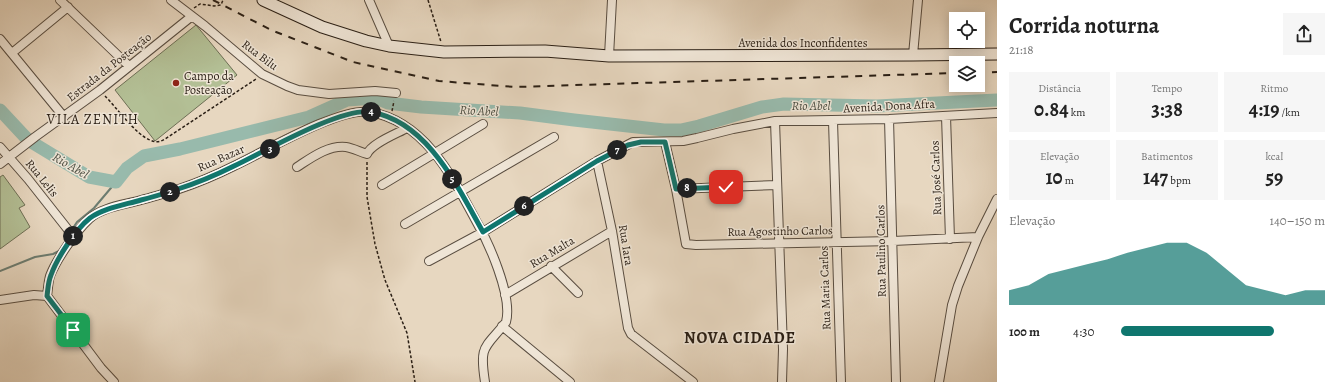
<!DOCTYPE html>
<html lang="pt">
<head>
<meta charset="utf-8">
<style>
  :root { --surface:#fff; --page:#f6f6f6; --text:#222; --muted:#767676; --accent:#0f766e }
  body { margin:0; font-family:Alegreya,serif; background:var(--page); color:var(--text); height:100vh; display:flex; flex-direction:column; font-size:15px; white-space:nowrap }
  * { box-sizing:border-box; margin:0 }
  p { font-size:13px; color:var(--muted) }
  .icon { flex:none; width:22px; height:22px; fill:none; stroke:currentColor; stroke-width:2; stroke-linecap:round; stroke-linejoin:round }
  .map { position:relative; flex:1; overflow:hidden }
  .side { display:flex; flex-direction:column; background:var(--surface); width:340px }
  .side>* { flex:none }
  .tools { position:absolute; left:949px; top:12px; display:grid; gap:8px }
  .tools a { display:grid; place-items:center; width:36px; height:36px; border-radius:0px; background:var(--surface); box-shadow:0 2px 10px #0003; font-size:20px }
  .pin { position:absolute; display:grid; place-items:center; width:34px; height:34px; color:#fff; margin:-17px; border-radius:8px; box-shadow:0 2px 6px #0006 }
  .km { position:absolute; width:20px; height:20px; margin:-10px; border-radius:50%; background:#222; color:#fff; font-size:11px; line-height:20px; text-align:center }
  .round { display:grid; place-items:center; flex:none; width:42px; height:42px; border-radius:0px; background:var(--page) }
  .overview { display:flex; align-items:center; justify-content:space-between; height:68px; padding:0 12px }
  h1 { font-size:22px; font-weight:700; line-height:30px }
  .stats { display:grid; grid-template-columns:repeat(3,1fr); gap:6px; height:68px; padding:4px 12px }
  .stats div { display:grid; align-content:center; border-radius:0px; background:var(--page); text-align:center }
  .stats b { font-size:20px; font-weight:700 }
  .stats small { font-size:11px; font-weight:400 }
  .stats p { font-size:11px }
  .chart { height:112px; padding:8px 12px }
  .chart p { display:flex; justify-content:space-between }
  .chart svg { width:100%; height:72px; margin-top:4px; fill:var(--accent); opacity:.7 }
  ul { padding:0 12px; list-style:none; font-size:13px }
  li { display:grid; grid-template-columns:64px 48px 1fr; align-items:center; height:30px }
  li i { height:10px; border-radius:5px; background:var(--accent) }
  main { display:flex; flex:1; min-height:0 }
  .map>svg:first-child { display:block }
  .green { fill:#b3bf95; stroke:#6e6f55 }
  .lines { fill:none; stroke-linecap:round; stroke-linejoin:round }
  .stream { stroke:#6c7c70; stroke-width:2 }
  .river { stroke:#98baac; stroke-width:13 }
  .minor-casing { stroke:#594d40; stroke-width:10 }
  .secondary-casing { stroke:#2a1f15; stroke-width:13 }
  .path { stroke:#2a1f15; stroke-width:1.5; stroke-dasharray:3 2; stroke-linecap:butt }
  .minor { stroke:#efe5d6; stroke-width:8 }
  .secondary { stroke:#efe5d6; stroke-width:11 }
  .rail { stroke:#2a1f15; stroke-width:2; stroke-dasharray:7 7; stroke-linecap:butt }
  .route-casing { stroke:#fff; stroke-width:8 }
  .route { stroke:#0f766e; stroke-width:5 }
  .poi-dot { fill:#8f2418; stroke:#efe5d6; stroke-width:1.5 }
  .labels { text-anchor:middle; stroke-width:3; stroke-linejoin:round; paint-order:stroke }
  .street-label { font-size:12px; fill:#2a1f15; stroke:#efe5d6 }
  .poi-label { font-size:12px; fill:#2a1f15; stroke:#efe5d6; text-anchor:start }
  .water-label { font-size:13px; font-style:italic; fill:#4b4e42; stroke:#efe5d6 }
  .quarter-label { font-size:14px; letter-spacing:1px; fill:#2a1f15; stroke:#efe5d6 }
  .district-label { font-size:16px; font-weight:bold; letter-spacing:1px; fill:#2a1f15; stroke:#efe5d6 }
</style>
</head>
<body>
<main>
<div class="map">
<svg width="997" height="382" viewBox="0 0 997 382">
  <rect width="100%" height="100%" fill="#e7d7c0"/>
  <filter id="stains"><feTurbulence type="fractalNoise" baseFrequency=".005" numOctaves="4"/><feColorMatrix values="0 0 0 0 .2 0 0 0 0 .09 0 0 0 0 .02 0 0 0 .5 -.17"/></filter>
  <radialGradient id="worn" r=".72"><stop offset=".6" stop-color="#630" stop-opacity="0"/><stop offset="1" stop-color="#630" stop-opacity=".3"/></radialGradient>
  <path class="green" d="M196,25L237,75L155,141L115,90Z
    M3,175L25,205L19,208L30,227L0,249V177Z"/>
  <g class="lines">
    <path class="stream" d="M71,231L77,222L94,208L116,182
      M65,243L68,234
      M0,271L35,257L53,254L59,251"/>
    <path class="river" d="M0,110L28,140L89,177L116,182L127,168L144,156L180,149L309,117L347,100L376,98L388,103L421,107L520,113L574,120L664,130H681L699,126L762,107L784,104L877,106L997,100"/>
    <defs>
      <path id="minor" d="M60,0L129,66
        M171,0L205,26L262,74L287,86L298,90L329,94L375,91L396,93
        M369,0L389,46
        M0,39L64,117
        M12,53L68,7
        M913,55L918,0
        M609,56L612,0
        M946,116L950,239
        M889,119L896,382
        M775,121L783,349L782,382
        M833,121L841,382
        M665,142L676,189L686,244L696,245L893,241L978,237
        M0,147L28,179L73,236
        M597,161L612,231L628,328L631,334L693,382
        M0,164L35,137L100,90L192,16
        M297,167C311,158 328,145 346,147C353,148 360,152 367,154C372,143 396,134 407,128
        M382,185L483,124
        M676,189L777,185
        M405,224L554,137
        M429,261L483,232L597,161L633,142L683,141L697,138L733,129L775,121L889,119L997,113
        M551,266L578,293
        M505,295L612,231
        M47,296C48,290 48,283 50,276C56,260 76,231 89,219C102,207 124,205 141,200C153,197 166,193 179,189C197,183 216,175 234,166C264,152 339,107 370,112C424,121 452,176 475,219C488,241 513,296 506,322C485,349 479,344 485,382
        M47,296L101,368L114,382
        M0,300L34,295L47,296
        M502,326L570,382
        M939,382L952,305L958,286L978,237L997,199"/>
      <path id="secondary" d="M263,0L322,27L366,41L389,46L444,52L545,51L609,56L913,55L997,54"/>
    </defs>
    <use href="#minor" class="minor-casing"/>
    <use href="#secondary" class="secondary-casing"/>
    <path class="path" d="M428,0L441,42
      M194,8L200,4L214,6L221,5L223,0
      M105,96C116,107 136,135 150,140C156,143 160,142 165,139L256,79
      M392,111L394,101
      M367,162V197L375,244L385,280L407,333L415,382"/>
    <use href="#minor" class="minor"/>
    <use href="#secondary" class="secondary"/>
    <path class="rail" d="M213,0L271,30L353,62L439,81L515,87L956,73
      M978,73L997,72"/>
  </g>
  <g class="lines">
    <defs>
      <path id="route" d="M73,330L47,296C48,289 48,282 51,275C57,258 76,229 90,218C104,208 124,205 141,200C153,197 166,193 178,189C197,183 216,175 234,166C264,152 341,107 371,112C428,122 457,186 483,232L597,161L628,145L641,142H665L676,189L726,187"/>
    </defs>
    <use href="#route" class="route-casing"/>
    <use href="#route" class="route"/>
  </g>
  <circle class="poi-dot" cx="176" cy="83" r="4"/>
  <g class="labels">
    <g class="street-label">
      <text x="803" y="47">Avenida dos Inconfidentes</text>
      <text transform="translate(260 55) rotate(37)" y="4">Rua Bilu</text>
      <text transform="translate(109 67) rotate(-38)" y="4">Estrada da Posteação</text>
      <text transform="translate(889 106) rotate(-3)" y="4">Avenida Dona Afra</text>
      <text transform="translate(221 158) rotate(-24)" y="4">Rua Bazar</text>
      <text transform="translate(42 178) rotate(51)" y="4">Rua Lelis</text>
      <text transform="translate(936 178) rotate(-92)" y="4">Rua José Carlos</text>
      <text transform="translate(780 231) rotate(-1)" y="4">Rua Agostinho Carlos</text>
      <text transform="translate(626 245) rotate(81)" y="4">Rua Iara</text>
      <text transform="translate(881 251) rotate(-91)" y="4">Rua Paulino Carlos</text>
      <text transform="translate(552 252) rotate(-31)" y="4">Rua Malta</text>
      <text transform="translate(825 288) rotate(-92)" y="4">Rua Maria Carlos</text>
    </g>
    <g class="poi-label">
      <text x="184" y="80">Campo da<tspan x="184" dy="14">Posteação</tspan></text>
    </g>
    <g class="water-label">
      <text x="811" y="110">Rio Abel</text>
      <text transform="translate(479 110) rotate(3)" y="5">Rio Abel</text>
      <text transform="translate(71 165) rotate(30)" y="5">Rio Abel</text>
    </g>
    <g class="quarter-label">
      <text x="93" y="124">VILA ZENITH</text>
    </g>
    <g class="district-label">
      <text x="740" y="343">NOVA CIDADE</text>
    </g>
  </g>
  <rect width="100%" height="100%" filter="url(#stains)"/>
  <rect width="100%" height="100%" fill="url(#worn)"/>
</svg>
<div class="tools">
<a><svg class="icon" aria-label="locate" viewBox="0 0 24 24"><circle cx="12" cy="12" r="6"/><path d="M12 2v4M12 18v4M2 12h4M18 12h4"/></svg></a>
<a><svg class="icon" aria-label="layers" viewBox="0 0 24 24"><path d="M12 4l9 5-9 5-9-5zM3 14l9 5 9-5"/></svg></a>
</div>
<div class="pin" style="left:73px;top:330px;background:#1e9e55"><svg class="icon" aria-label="arrive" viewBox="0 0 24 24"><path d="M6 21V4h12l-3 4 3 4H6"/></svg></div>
<div class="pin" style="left:726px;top:187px;background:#d93025"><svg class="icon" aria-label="check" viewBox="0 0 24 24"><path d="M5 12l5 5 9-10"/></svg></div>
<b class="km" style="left:73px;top:236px">1</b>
<b class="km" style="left:170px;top:192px">2</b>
<b class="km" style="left:270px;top:149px">3</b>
<b class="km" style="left:371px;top:112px">4</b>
<b class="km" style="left:452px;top:179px">5</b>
<b class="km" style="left:524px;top:206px">6</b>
<b class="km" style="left:617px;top:150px">7</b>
<b class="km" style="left:687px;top:188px">8</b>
</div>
<section class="side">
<div class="overview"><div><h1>Corrida noturna</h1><p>21:18</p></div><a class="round"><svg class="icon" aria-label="share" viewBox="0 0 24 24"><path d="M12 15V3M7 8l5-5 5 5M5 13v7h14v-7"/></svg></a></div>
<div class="stats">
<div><p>Distância</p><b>0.84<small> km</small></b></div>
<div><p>Tempo</p><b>3:38</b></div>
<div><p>Ritmo</p><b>4:19<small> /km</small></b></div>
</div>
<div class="stats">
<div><p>Elevação</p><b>10<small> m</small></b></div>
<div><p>Batimentos</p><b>147<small> bpm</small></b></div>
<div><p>kcal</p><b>59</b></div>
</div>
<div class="chart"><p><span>Elevação</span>140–150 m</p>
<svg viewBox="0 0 160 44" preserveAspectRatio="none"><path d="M0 44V35L10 32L20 25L30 22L40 19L50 16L60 12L70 9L80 6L90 6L100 12L110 22L120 32L130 35L140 38L150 35L160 35V44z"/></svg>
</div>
<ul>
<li><b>100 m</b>4:30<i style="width:75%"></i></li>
</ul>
</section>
</main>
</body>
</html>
